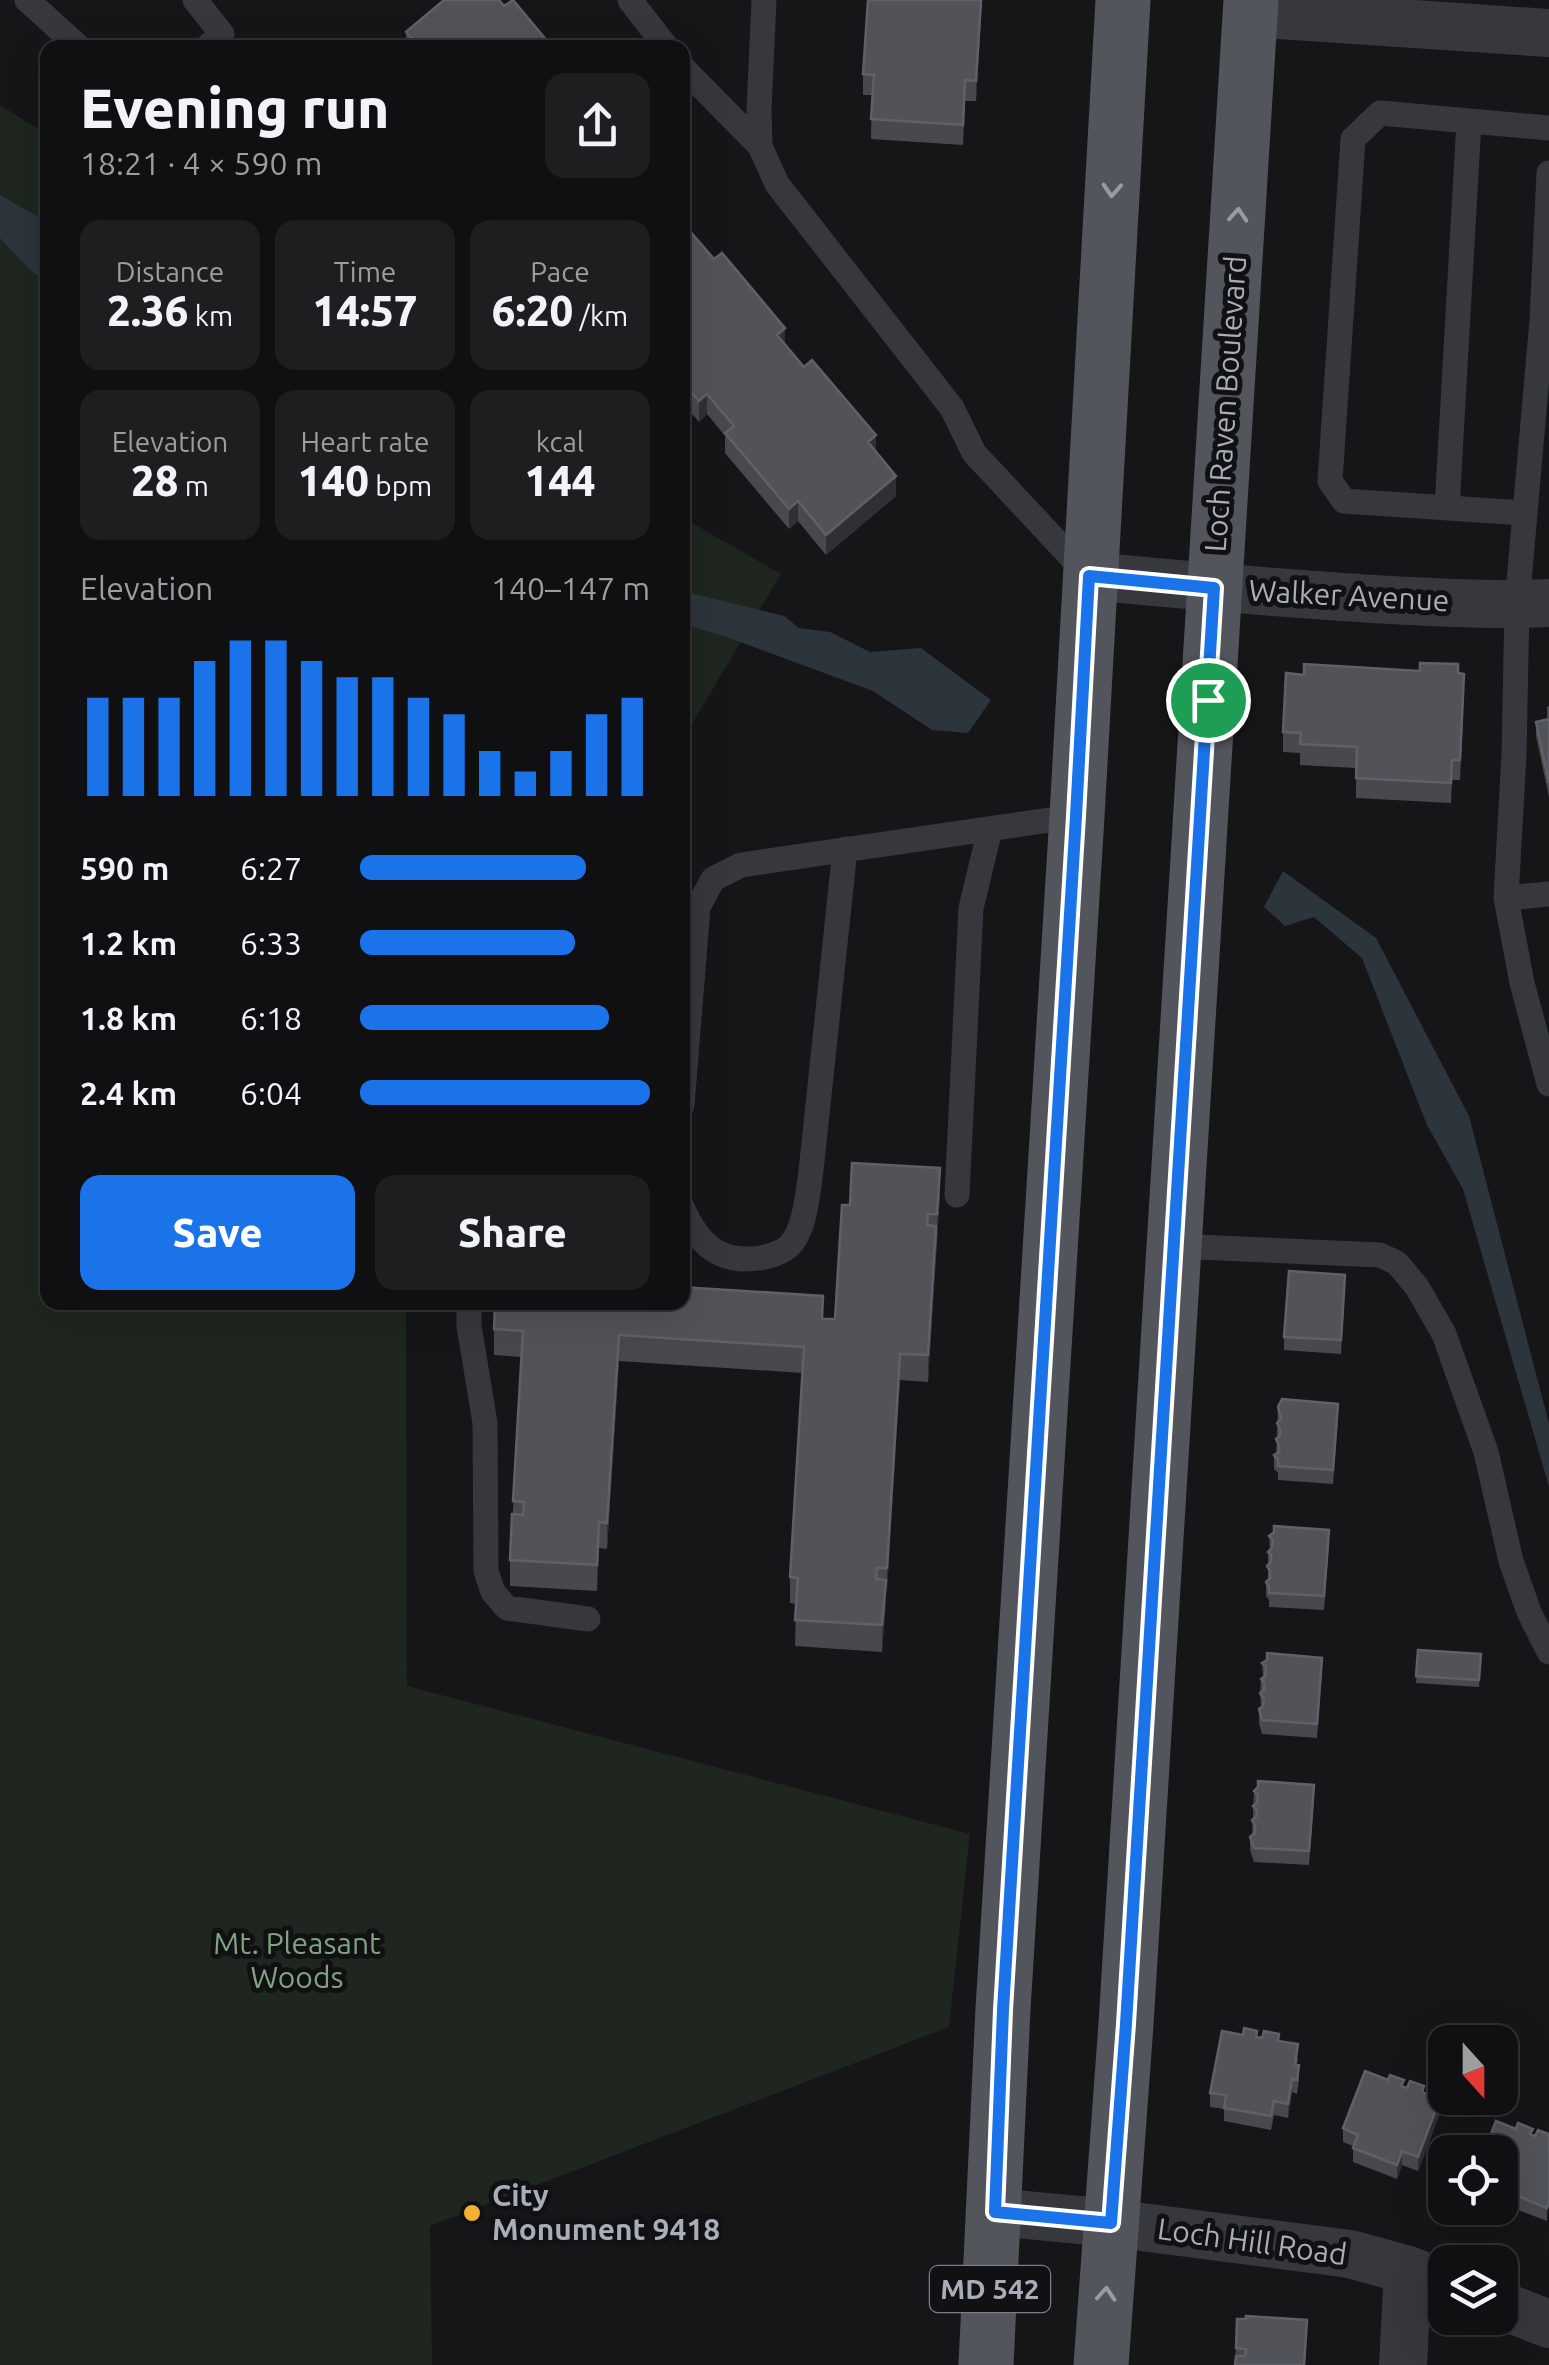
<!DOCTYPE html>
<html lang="en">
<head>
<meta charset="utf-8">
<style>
  :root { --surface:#101012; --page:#1e1e20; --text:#f1f3f6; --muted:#9c9d9f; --line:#303032; --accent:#1a73e8 }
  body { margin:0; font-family:Ubuntu,sans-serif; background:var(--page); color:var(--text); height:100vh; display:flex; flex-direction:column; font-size:38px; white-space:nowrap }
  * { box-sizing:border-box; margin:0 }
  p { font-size:32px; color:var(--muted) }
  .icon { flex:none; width:55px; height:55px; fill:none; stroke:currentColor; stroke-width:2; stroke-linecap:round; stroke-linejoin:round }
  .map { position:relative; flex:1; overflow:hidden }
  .sheet { position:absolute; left:40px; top:40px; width:650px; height:1270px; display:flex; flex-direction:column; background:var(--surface); border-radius:20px; box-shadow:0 10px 40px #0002,0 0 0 2px var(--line) }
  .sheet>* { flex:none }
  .needle { width:65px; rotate:159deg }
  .controls { position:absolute; left:1428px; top:2025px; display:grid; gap:20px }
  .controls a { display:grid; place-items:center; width:90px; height:90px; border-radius:20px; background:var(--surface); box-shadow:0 10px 40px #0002,0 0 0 2px var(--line); font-size:50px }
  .pin { position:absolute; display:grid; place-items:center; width:85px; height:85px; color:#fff; margin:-42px; border:5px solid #fff; border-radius:50%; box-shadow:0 2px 10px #0007 }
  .round { display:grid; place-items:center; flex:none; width:105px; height:105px; border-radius:20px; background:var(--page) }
  .head { display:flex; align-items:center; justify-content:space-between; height:170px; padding:0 40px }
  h1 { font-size:55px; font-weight:800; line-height:75px }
  .stats { display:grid; grid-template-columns:repeat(3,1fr); gap:15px; height:170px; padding:10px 40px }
  .stats div { display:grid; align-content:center; border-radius:20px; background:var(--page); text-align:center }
  .stats b { font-size:42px; font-weight:800 }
  .stats small { font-size:28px; font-weight:400 }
  .stats p { font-size:28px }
  .chart { height:280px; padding:20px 40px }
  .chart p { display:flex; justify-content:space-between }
  .chart svg { width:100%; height:180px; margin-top:10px; stroke:var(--accent); stroke-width:6 }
  .button { display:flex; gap:20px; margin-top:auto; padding:20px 40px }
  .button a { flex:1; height:115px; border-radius:20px; background:var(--accent); color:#fff; font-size:40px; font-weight:800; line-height:115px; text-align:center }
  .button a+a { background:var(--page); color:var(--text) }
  ul { padding:0 40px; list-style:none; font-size:32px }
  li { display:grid; grid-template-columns:160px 120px 1fr; align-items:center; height:75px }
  li i { height:25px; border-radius:12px; background:var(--accent) }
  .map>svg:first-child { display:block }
  .green { fill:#1e261f }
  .water { fill:#2c353c }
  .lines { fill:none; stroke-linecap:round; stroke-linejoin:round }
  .lane { stroke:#37383d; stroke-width:25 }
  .street { stroke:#37383d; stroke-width:48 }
  .primary { stroke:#53555c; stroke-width:55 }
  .wall { fill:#47494d }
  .shaded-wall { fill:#2f3033 }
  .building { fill:#525359; stroke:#5f6168; stroke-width:2.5 }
  .oneway { stroke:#979ba6 }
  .route-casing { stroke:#fff; stroke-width:20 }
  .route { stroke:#1a73e8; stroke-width:12 }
  .poi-dot { fill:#f2b134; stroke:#111113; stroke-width:4 }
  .labels { text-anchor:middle; stroke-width:10; stroke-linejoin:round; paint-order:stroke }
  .shield { fill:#111113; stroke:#7b7e86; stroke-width:2.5 }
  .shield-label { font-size:28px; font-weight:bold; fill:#a8adb8 }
  .street-label { font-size:30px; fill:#a8adb8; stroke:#111113 }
  .park-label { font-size:30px; fill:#7fa381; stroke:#111113 }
  .poi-label { font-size:30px; font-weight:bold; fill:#a8adb8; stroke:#111113; text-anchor:start }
</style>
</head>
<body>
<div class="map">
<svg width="1549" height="2365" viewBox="0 0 1549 2365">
  <rect width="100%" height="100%" fill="#161618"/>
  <path class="green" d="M0,105L48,135V1302L406,1303L407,1686L970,1834L949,2027L430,2226L432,2365H0Z
    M683,518L781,574L683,739Z"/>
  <path class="water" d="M0,195L47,222V283L28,268L0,238Z
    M682,591L784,616L799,628L830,632L870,652L921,648L991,700L968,733L932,730L873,691L721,635L683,624Z
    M1283,871L1376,938L1469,1116L1549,1424V1487L1463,1189L1427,1125L1362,958L1314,917L1285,926L1264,907Z"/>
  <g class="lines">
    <path class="lane" d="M27,0L80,48
      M195,0L222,34L206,48
      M630,0L667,48
      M764,0L759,110L760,146L777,184L952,408L974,453L1085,572
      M682,67L760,146
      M1549,173L1542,320L1517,604L1514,755L1506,898L1522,983L1549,1084
      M1447,508L1469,121
      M1524,513L1344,501L1330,481L1353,139L1380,113L1549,128
      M1506,898L1549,894
      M682,1105L698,907L713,879L741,865L1077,816
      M957,1195L971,908L990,829
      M682,1207C698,1244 719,1264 760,1258C768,1257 783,1252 789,1246C805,1231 808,1192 811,1171L845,849
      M1174,1246L1380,1255L1397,1263L1417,1287L1444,1334L1486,1452L1511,1561L1529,1612L1549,1652
      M469,1302V1326L485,1423L486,1571L493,1592L507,1608L588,1619"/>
    <path class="street" d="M1250,13L1549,33
      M1089,576C1173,584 1257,591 1342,597C1410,601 1480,606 1549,603
      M995,2212L1111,2223L1350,2254L1408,2270L1445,2284
      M1500,2305L1549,2324
      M1403,2365L1408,2270"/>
    <path class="primary" d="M986,2365L1003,2009L1077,816L1123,0
      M1101,2365L1126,2024L1251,0"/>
  </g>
  <path class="wall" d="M982,0L976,101H965L963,145L871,139L872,95H863V74Z
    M504,6L553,48H406V32Z
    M682,222L876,452L896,496L826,555L798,521L789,529L725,453V436L707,414L699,422L682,402Z
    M1420,671L1458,673L1464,694L1460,780H1452L1451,803L1356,798V768L1300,765V753L1283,752V732L1304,675Z
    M1549,706V797L1536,736V722L1547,720V707Z
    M940,1194L928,1382L900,1380L882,1652L795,1646L796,1604L790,1603V1577L803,1373L619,1361L607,1549L599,1548L597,1591L510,1586V1560L522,1357L494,1355V1329L835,1319L850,1205Z
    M1345,1289L1341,1354L1284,1350V1337Z
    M1278,1407L1338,1418L1333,1484L1278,1480V1473L1274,1469V1455L1276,1454Z
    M1269,1536L1329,1544L1324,1610L1269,1607V1600L1266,1596V1582L1268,1580V1552L1270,1550Z
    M1418,1650L1481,1654L1479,1687L1416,1683Z
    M1262,1663L1322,1672L1317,1738L1262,1734L1259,1723V1709L1261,1708L1260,1693L1261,1679L1263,1678Z
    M1254,1791L1314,1799L1309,1865L1254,1862L1250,1850V1837L1252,1835Z
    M1257,2037L1279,2041L1298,2058L1297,2065L1299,2079L1297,2094L1292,2092L1288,2118L1274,2115L1271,2130L1224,2121V2109L1210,2107V2093Z
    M1404,2087L1424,2093L1440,2113L1418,2171L1402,2165L1397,2179L1353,2162V2146L1343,2142V2128Z
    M1549,2134L1547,2221L1500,2203V2152L1533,2135L1535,2136Z
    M1237,2319L1307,2333L1305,2365H1235Z"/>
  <path class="shaded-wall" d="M981,0H982L976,101V81Z
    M785,328V348L777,335Z
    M707,394V414L699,422V401Z
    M876,435V456L868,442Z
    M896,476V496L826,555V535Z
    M798,501V521L789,529V509Z
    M940,1168V1194L937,1241V1214Z
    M936,1226V1252L928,1382V1355Z
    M619,1335V1361L607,1549V1523Z
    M900,1354V1380L887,1594V1568Z
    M599,1522V1548L597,1591V1565Z
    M886,1580V1606L882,1652V1625Z
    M1292,2079V2092L1288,2118V2104Z
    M1440,2099V2113L1418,2171V2157Z
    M1402,2151V2165L1397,2179V2165Z"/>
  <path class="building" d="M444,0H499L504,6L513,0L553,48H420L406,32Z
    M868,0H981L976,81L965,80L963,125L871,119L874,75L863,74Z
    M682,222L714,259L722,253L785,328L777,335L804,367L812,360L876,435L868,442L896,476L826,535L798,501L789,509L725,433L734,426L707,394L699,401L682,382Z
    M1420,663L1458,664V673L1464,674L1460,760H1452L1451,783L1356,778L1357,747L1300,744L1301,733L1283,732L1286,673L1304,675V664L1420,671Z
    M1549,719V783L1536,722Z
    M852,1163L940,1168L937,1214H928L927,1225L936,1226L928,1355L900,1354L887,1568H877L876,1579L886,1580L882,1625L795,1620L798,1578L790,1577L804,1347L619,1335L607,1523L599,1522L597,1565L510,1560L512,1514L523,1515L524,1502L513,1501L523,1331L494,1329L495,1302H682V1287L823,1296L822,1319H835L842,1205H850Z
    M1289,1271L1345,1275L1341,1340L1284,1337Z
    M1282,1399L1338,1404L1333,1470L1278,1466V1460L1274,1455L1279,1452V1445L1276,1439L1280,1436V1429L1277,1423L1281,1419L1278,1407Z
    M1274,1526L1329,1530L1324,1596L1269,1593V1587L1266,1582L1270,1578V1571L1267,1566L1271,1562V1555L1268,1552L1272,1548L1273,1540L1269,1536L1274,1532Z
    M1418,1650L1481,1654L1479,1680L1416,1676Z
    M1267,1653L1322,1658L1317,1724L1262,1720L1259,1709L1263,1706L1264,1699L1260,1693L1264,1690V1683L1261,1679L1265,1676L1266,1667L1262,1663L1267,1660Z
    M1258,1781L1314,1785L1309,1851L1254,1848L1250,1837L1255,1833V1826L1252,1820L1256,1817L1257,1811L1253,1806L1257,1803L1258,1795L1254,1791L1258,1787Z
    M1244,2028L1257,2031L1256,2037L1262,2038L1264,2031L1279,2034L1278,2041L1298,2044L1295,2064L1299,2065L1297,2080L1292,2079L1288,2104L1274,2101L1271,2116L1224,2108L1226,2095L1210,2093L1222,2031L1243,2035Z
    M1365,2071L1388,2080L1390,2075L1404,2080L1401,2086L1407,2088L1410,2081L1424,2086L1422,2092L1440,2099L1418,2157L1402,2151L1397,2165L1353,2148L1358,2135L1343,2128Z
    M1496,2121L1516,2129L1518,2123L1533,2129L1530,2134L1535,2136L1538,2130L1549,2134V2202L1547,2208L1500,2189V2152H1484Z
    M1246,2316L1307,2320L1304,2365H1235L1236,2356H1245L1246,2349L1236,2348L1237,2319H1246Z"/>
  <defs><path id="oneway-chevron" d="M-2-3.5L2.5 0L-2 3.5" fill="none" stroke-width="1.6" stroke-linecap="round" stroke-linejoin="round" transform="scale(2.5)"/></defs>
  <g class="oneway">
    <use href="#oneway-chevron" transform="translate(1112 190) rotate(93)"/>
    <use href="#oneway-chevron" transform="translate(1238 215) rotate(-86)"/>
    <use href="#oneway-chevron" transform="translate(1106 2294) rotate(-86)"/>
  </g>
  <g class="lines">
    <defs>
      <path id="route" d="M1089,576L1214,588L1126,2024L1111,2223L995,2212L1003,2010L1076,816Z"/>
    </defs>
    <use href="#route" class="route-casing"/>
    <use href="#route" class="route"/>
  </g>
  <circle class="poi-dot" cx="472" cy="2213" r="10"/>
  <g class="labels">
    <rect class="shield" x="930" y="2266" width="120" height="46" rx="8"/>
    <g class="shield-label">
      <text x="990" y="2299">MD 542</text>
    </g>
    <g class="street-label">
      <text transform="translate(1226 404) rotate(-86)" y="10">Loch Raven Boulevard</text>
      <text transform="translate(1349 596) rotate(3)" y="10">Walker Avenue</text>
      <text transform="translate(1252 2242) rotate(8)" y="10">Loch Hill Road</text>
    </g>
    <g class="park-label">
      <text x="297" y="1954">Mt. Pleasant<tspan x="297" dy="34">Woods</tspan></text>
    </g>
    <g class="poi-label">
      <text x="492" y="2206">City<tspan x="492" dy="34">Monument 9418</tspan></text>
    </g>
  </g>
</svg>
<div class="controls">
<a><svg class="needle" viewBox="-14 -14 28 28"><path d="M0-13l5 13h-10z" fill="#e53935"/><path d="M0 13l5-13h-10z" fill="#9c9d9f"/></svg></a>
<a><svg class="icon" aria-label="locate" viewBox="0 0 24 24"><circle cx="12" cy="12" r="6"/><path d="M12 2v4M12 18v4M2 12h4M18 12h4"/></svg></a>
<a><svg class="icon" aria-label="layers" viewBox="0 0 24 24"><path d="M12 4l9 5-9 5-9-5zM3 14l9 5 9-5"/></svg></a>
</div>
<div class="pin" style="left:1208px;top:700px;background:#1e9e55"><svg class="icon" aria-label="arrive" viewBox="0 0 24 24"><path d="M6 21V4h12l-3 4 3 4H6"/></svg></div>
<section class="sheet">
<div class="head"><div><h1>Evening run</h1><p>18:21 · 4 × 590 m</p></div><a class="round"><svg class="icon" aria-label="share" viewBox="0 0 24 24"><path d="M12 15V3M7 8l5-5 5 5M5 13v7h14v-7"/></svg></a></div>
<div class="stats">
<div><p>Distance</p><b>2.36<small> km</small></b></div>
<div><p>Time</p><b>14:57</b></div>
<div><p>Pace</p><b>6:20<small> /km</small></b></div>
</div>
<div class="stats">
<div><p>Elevation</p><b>28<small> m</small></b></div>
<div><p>Heart rate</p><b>140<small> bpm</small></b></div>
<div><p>kcal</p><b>144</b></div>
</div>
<div class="chart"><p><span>Elevation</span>140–147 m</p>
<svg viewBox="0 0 160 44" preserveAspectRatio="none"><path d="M5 44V20M15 44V20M25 44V20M35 44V11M45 44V6M55 44V6M65 44V11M75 44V15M85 44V15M95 44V20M105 44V24M115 44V33M125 44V38M135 44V33M145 44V24M155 44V20"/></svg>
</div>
<ul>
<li><b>590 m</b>6:27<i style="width:78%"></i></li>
<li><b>1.2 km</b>6:33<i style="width:74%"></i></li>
<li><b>1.8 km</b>6:18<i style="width:86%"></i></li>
<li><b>2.4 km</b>6:04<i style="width:100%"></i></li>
</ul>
<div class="button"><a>Save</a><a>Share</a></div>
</section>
</div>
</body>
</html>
